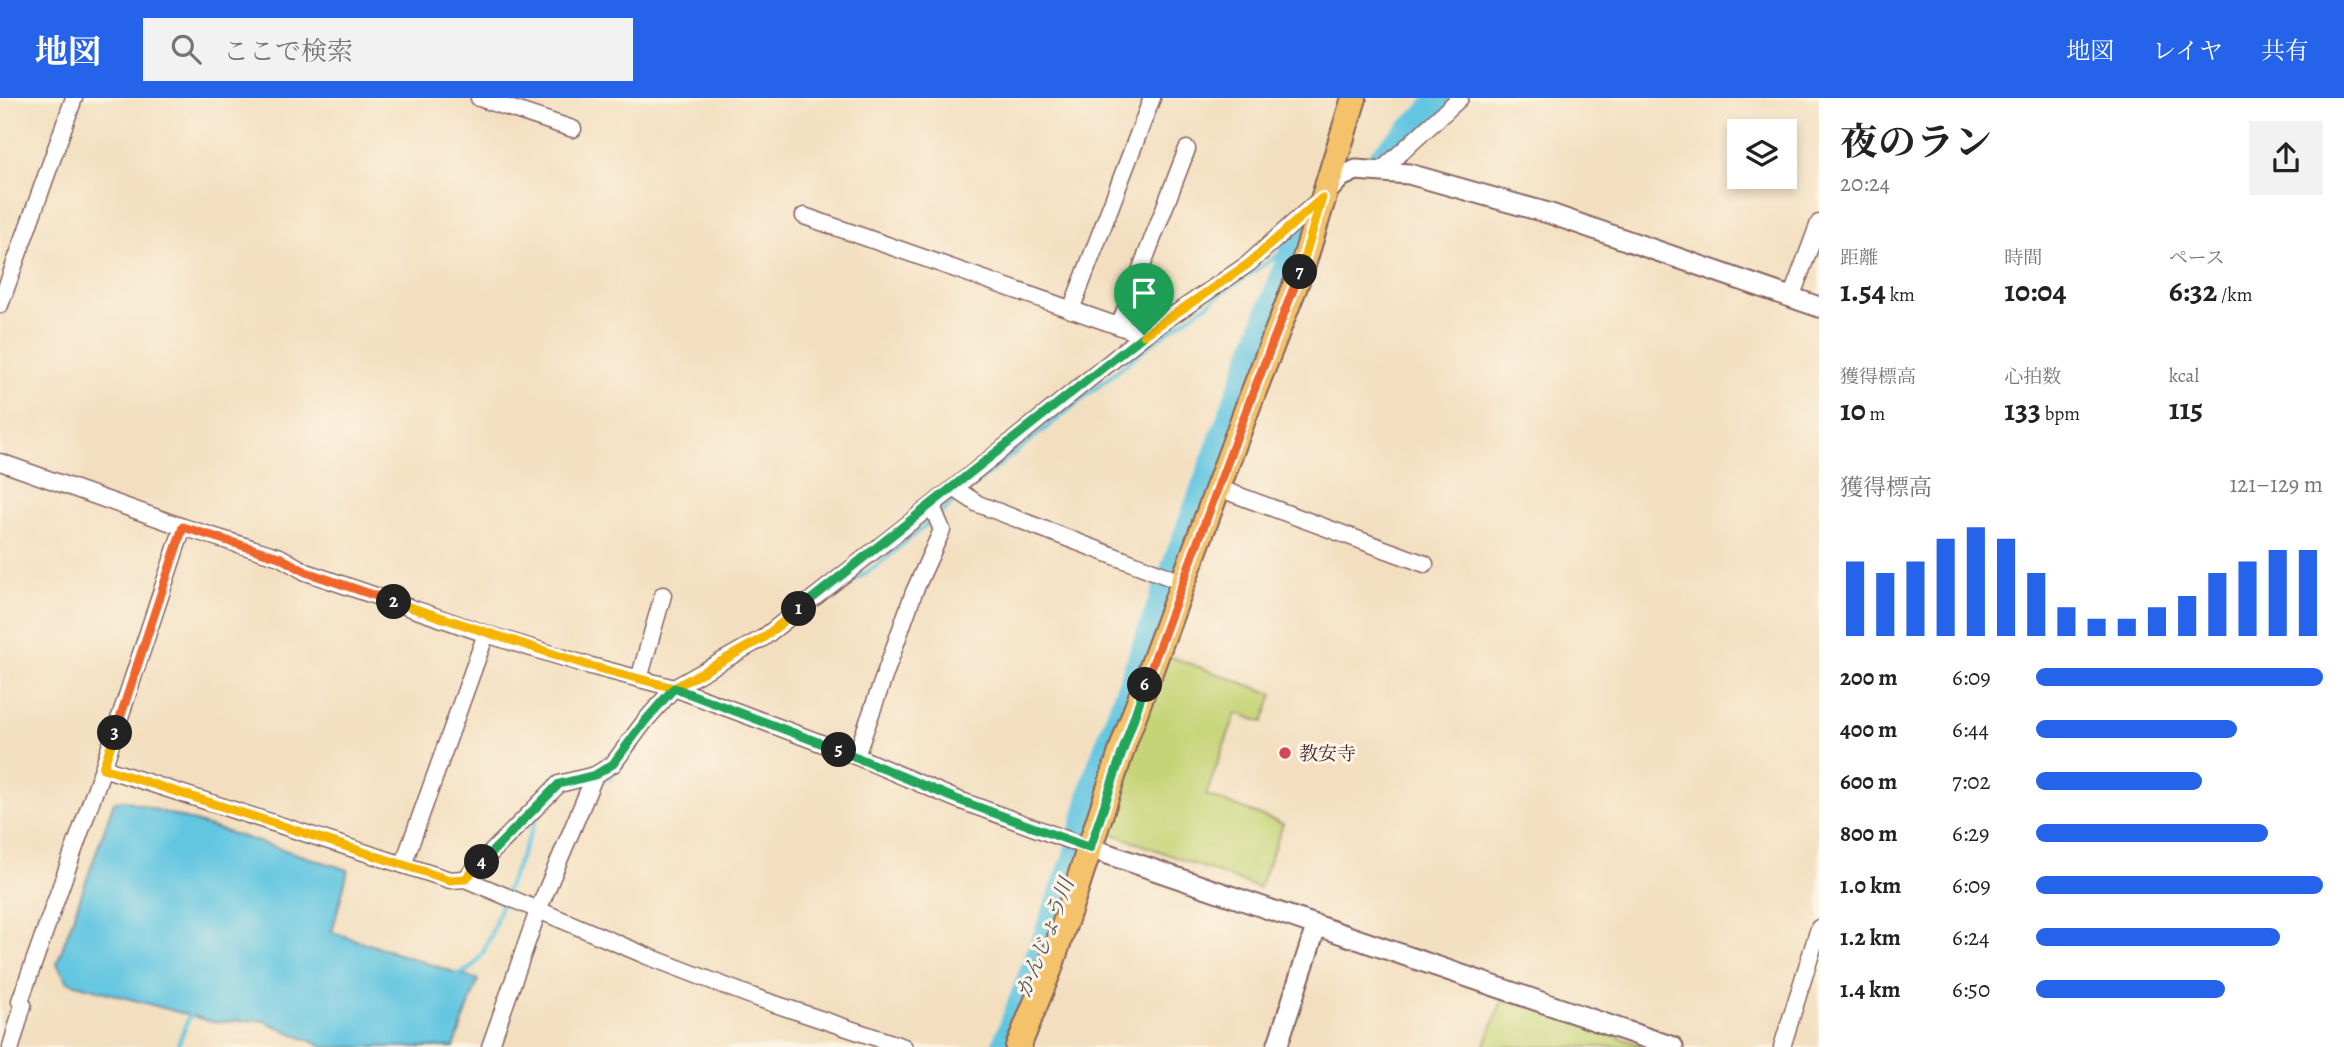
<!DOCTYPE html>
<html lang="ja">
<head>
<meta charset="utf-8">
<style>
  :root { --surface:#fff; --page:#f2f2f2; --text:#222; --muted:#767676; --accent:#2563eb }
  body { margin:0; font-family:Alegreya,"Noto Serif JP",serif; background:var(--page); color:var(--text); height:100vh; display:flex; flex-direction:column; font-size:26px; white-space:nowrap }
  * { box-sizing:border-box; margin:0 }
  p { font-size:23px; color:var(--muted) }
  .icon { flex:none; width:38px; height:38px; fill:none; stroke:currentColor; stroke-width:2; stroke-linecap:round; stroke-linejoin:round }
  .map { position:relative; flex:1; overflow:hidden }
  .details { display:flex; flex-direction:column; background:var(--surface); width:525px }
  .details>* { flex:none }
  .controls { position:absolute; left:1727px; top:21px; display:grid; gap:14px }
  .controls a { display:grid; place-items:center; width:70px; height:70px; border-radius:0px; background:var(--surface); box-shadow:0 4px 10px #0003; font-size:35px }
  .pin { position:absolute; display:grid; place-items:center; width:60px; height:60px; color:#fff; margin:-72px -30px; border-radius:50% 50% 50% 0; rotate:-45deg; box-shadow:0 0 7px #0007 }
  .pin .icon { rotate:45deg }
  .km { position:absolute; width:35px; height:35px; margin:-18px; border-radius:50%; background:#222; color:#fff; font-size:19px; line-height:35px; text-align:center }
  .round { display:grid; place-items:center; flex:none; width:74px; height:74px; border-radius:0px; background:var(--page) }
  .summary { display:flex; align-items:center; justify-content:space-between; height:119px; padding:0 21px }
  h1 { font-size:38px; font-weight:700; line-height:52px }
  .stats { display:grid; grid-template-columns:repeat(3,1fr); gap:10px; height:119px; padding:7px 21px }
  .stats div { display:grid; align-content:center }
  .stats b { font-size:30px; font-weight:700 }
  .stats small { font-size:19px; font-weight:400 }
  .stats p { font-size:19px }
  .chart { height:196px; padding:14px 21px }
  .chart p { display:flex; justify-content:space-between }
  .chart svg { width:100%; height:126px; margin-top:7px; stroke:var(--accent); stroke-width:6 }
  ul { padding:0 21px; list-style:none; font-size:23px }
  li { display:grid; grid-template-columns:112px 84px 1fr; align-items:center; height:52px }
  li i { height:18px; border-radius:9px; background:var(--accent) }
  header { display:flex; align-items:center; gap:42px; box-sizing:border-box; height:98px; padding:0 35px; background:var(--accent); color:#fff }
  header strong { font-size:33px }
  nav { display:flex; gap:38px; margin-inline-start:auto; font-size:24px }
  .search { width:490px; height:63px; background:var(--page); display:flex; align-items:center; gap:18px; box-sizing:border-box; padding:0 24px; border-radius:0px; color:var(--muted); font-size:26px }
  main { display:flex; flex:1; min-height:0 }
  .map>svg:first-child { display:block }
  .green { fill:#c5d476; stroke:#887a50; stroke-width:2 }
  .water { fill:#63c6e1; stroke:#567286; stroke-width:2 }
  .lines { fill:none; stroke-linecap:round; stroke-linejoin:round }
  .stream { stroke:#63c6e1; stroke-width:4.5 }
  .river { stroke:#63c6e1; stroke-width:26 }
  .minor-casing { stroke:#85625f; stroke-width:19 }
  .tertiary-casing { stroke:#85625f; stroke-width:23 }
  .primary-casing { stroke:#85625f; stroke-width:28 }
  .minor { stroke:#fff; stroke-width:16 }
  .tertiary { stroke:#fff; stroke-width:19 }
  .primary { stroke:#f4c26a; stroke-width:24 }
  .split-1-casing { stroke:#fff; stroke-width:14 }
  .split-2-casing { stroke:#fff; stroke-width:14 }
  .split-3-casing { stroke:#fff; stroke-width:14 }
  .split-4-casing { stroke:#fff; stroke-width:14 }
  .split-5-casing { stroke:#fff; stroke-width:14 }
  .split-6-casing { stroke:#fff; stroke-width:14 }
  .split-7-casing { stroke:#fff; stroke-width:14 }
  .split-8-casing { stroke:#fff; stroke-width:14 }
  .split-1 { stroke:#22a559; stroke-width:9 }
  .split-2 { stroke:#f5b400; stroke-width:9 }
  .split-3 { stroke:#f0652b; stroke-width:9 }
  .split-4 { stroke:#f5b400; stroke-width:9 }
  .split-5 { stroke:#22a559; stroke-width:9 }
  .split-6 { stroke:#22a559; stroke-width:9 }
  .split-7 { stroke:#f0652b; stroke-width:9 }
  .split-8 { stroke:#f5b400; stroke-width:9 }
  .poi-dot { fill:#d1495b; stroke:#fcf5e5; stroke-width:2.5 }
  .labels { text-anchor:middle; stroke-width:6; stroke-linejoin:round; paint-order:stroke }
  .poi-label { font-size:19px; fill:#4a1f2b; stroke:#fcf5e5; text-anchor:start }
  .water-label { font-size:21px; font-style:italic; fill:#525162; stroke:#fcf5e5 }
</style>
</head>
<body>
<header>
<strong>地図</strong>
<div class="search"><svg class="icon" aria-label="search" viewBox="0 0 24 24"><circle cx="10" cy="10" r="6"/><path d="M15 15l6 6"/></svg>ここで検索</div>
<nav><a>地図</a><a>レイヤ</a><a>共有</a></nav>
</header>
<main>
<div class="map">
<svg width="1819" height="949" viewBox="0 0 1819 949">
  <rect width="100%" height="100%" fill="#fcf5e5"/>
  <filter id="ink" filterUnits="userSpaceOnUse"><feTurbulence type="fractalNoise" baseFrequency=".0143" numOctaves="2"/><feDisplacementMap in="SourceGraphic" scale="14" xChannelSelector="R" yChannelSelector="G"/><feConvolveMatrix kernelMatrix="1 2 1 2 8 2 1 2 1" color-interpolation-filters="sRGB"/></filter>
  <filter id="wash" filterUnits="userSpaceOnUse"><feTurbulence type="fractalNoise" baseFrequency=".00686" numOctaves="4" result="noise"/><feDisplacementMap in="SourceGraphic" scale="28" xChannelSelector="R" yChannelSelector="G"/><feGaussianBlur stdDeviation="1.57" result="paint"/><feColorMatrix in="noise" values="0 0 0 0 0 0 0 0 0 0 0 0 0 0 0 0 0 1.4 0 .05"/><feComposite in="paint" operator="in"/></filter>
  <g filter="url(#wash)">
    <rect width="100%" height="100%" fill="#f3dfc0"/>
    <path class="green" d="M1166,557L1273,596L1263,624L1236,615L1206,697L1283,726L1259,790L1102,732Z
      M1503,900L1647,949H1484Z"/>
    <path class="water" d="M125,702L348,772L332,834L478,882L454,949H324L262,922L214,924L68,884L57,866L114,704Z"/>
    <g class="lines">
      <path class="stream" d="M966,394L1156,242L1295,145
        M807,515L876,468L959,400
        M598,681L611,680L619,669
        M506,794L539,715
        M456,876C484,874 494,825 503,802
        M177,949L191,914"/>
      <path class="river" d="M1381,60L1444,0
        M1004,949L1075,761L1096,679L1295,145L1300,139"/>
    </g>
  </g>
  <g filter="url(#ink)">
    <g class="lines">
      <defs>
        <path id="minor" d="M479,0L573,31
          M1382,72L1460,0
          M804,118L1144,237
          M1791,200L1819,125
          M0,207L74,0
          M1071,212L1152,0
          M1119,228L1187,51
          M0,364L183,429L280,459L306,474L486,536L587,567L674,590L858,659L956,701L1090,750
          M954,390L978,406L1182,484
          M1218,390L1425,466
          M639,581L663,497
          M856,658L914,494L942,432L932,408
          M103,670L450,782L465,781L647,858L754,899L904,949
          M403,767L486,536
          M465,781L559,686L595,677L613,666L645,623L674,590L763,540L954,390L1144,237L1248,166L1320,101
          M11,949L23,907L20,903L103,670L183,429
          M490,949L539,810L595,677
          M1782,949L1819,830"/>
        <path id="tertiary" d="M1325,96L1341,79L1356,72L1409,76L1548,115L1819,209
          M1090,750L1673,949
          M1277,949L1316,829"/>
        <path id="primary" d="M1018,949L1050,870L1125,642L1248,308L1302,170L1354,0"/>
      </defs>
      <use href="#minor" class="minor-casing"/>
      <use href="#tertiary" class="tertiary-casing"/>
      <use href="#primary" class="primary-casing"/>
      <use href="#minor" class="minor"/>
      <use href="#tertiary" class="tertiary"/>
      <use href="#primary" class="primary"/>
    </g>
  </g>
  <g class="lines" filter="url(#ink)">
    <defs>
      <path id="split-1" d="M799,511L1144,237"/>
      <path id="split-2" d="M394,504L587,567L674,590L763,540L799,511"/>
      <path id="split-3" d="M115,635L183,429L279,459L306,474L394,504"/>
      <path id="split-4" d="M115,635L103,670L450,782L465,781L482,764"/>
      <path id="split-5" d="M482,764L559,686L595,677L613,666L645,623L674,590L839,652"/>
      <path id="split-6" d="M839,652L956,701L1090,750L1145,587"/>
      <path id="split-7" d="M1145,587L1248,308L1300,174"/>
      <path id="split-8" d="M1144,237L1248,166L1322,100L1300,174"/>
    </defs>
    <use href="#split-1" class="split-1-casing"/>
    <use href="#split-2" class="split-2-casing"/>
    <use href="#split-3" class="split-3-casing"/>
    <use href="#split-4" class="split-4-casing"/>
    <use href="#split-5" class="split-5-casing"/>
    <use href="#split-6" class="split-6-casing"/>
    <use href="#split-7" class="split-7-casing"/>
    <use href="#split-8" class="split-8-casing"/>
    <use href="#split-1" class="split-1"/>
    <use href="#split-2" class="split-2"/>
    <use href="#split-3" class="split-3"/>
    <use href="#split-4" class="split-4"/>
    <use href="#split-5" class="split-5"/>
    <use href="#split-6" class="split-6"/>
    <use href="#split-7" class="split-7"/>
    <use href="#split-8" class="split-8"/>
  </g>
  <circle class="poi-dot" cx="1285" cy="655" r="7"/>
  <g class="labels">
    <g class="poi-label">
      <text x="1299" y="662">教安寺</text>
    </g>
    <g class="water-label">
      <text transform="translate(1045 840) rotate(-69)" y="7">かんじょう川</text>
    </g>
  </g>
</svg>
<div class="controls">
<a><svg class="icon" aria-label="layers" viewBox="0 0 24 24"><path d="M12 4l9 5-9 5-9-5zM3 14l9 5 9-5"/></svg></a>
</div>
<div class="pin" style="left:1144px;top:237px;background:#1e9e55"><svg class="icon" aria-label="arrive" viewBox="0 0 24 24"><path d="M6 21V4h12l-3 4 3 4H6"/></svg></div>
<b class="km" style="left:799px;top:511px">1</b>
<b class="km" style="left:394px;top:504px">2</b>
<b class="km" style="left:115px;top:635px">3</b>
<b class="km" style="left:482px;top:764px">4</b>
<b class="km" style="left:839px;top:652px">5</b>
<b class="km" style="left:1145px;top:587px">6</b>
<b class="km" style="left:1300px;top:174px">7</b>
</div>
<section class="details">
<div class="summary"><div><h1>夜のラン</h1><p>20:24</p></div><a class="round"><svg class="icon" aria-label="share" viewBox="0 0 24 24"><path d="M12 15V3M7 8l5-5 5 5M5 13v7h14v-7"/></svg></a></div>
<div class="stats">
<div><p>距離</p><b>1.54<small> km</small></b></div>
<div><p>時間</p><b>10:04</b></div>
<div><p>ペース</p><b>6:32<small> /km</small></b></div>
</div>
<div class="stats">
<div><p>獲得標高</p><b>10<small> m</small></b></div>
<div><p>心拍数</p><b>133<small> bpm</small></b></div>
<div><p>kcal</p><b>115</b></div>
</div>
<div class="chart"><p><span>獲得標高</span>121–129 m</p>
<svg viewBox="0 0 160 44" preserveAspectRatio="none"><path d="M5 44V18M15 44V22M25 44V18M35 44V10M45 44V6M55 44V10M65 44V22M75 44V34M85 44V38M95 44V38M105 44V34M115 44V30M125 44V22M135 44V18M145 44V14M155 44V14"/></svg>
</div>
<ul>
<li><b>200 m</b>6:09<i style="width:100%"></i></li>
<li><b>400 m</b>6:44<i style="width:70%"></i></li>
<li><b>600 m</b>7:02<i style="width:58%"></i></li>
<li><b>800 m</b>6:29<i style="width:81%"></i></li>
<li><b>1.0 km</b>6:09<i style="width:100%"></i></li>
<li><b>1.2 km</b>6:24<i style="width:85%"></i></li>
<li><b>1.4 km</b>6:50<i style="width:66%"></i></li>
</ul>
</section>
</main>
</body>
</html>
